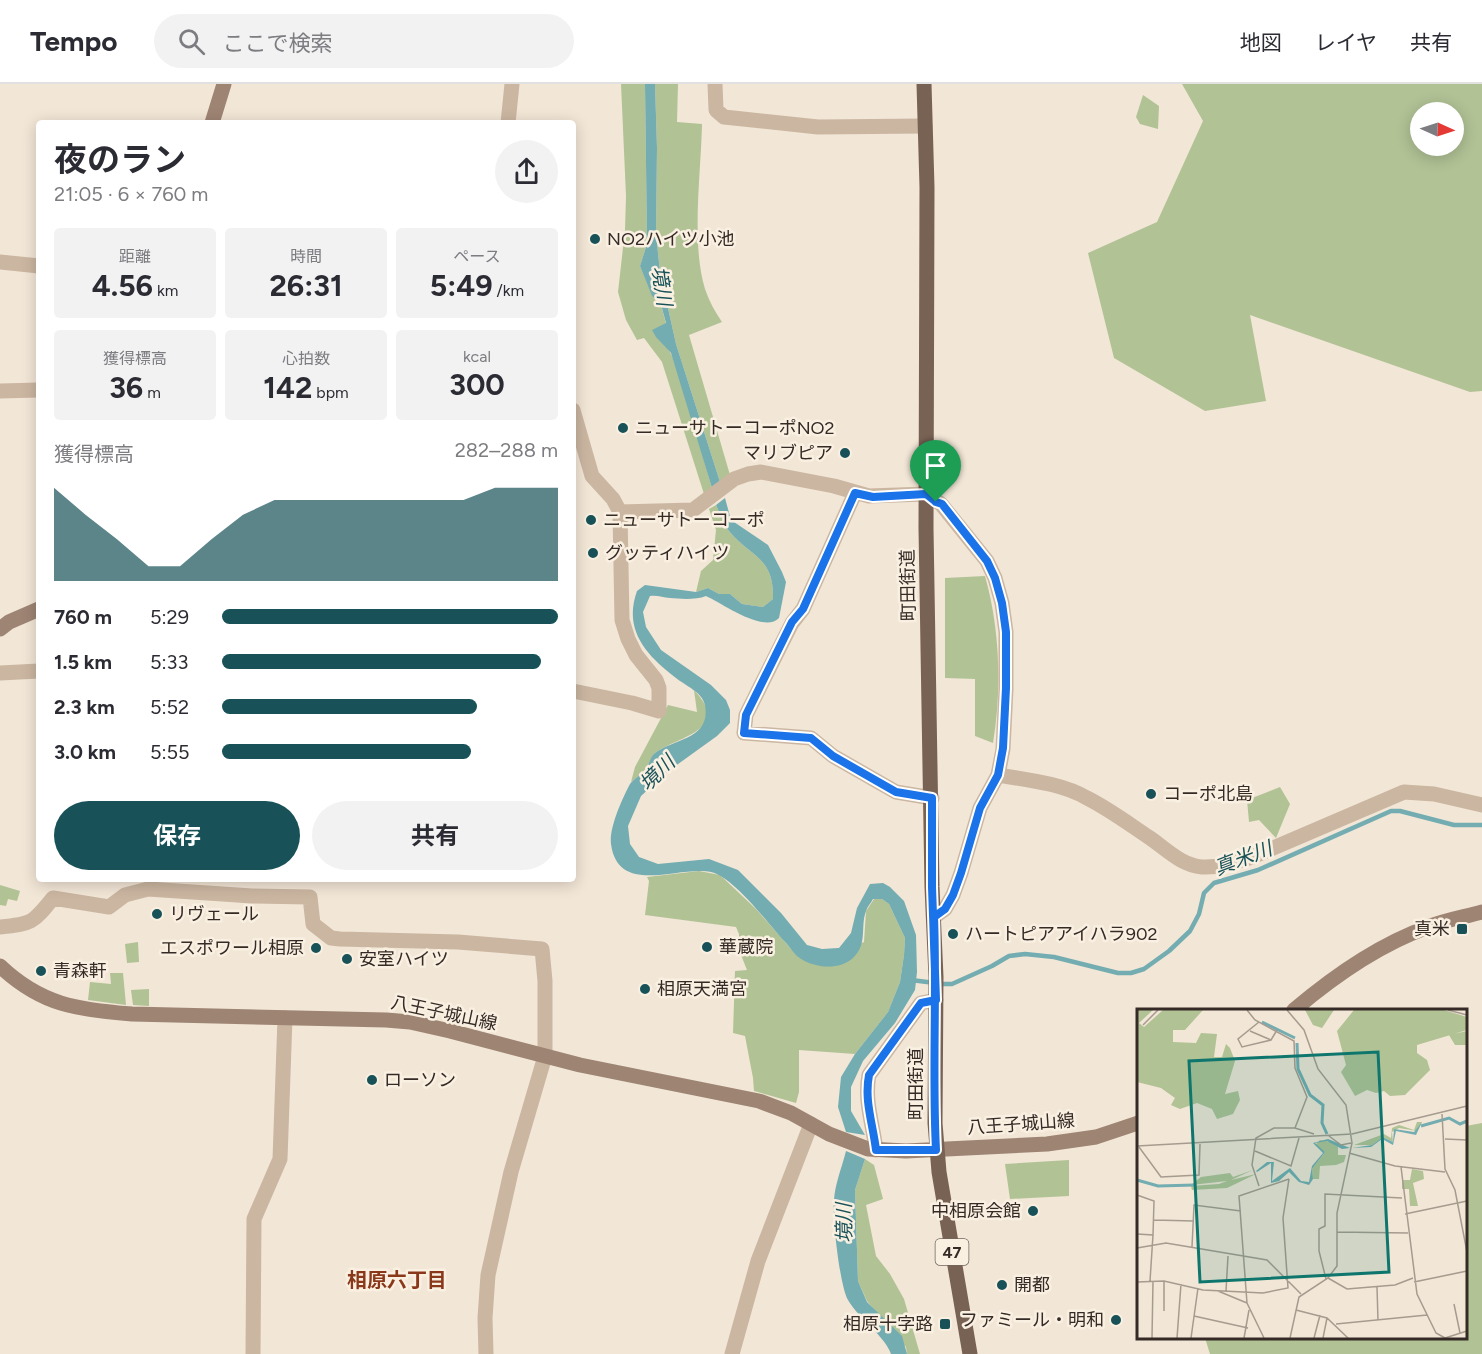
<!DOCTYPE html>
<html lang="ja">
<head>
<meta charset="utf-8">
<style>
  :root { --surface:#fff; --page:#f2f2f3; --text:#2b2b33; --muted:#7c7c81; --line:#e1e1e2; --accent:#185258 }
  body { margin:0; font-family:Figtree,"Noto Sans JP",sans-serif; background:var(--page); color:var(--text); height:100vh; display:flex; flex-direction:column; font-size:22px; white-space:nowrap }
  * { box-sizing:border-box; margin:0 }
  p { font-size:20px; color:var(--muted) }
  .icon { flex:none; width:33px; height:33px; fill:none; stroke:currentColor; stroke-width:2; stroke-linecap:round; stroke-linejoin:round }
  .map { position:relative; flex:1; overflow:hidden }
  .side { position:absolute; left:36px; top:36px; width:540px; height:762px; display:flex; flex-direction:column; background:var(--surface); border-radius:6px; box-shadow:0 3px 15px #0003 }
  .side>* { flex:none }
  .needle { width:39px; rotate:93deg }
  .controls { position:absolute; left:1410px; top:18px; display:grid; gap:12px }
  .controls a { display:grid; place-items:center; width:54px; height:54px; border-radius:50%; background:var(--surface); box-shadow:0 3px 15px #0003; font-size:30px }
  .pin { position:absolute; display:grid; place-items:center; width:51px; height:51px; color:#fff; margin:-62px -26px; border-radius:50% 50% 50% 0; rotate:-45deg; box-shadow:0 0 6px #0007 }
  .pin .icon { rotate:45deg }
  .round { display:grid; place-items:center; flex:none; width:63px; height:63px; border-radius:32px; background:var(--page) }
  .head { display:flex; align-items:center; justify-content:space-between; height:102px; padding:0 18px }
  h1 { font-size:33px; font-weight:700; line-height:45px }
  .metrics { display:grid; grid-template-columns:repeat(3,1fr); gap:9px; height:102px; padding:6px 18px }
  .metrics div { display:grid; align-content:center; border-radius:6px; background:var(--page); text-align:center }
  .metrics b { font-size:30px; font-weight:700 }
  .metrics small { font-size:16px; font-weight:400 }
  .metrics p { font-size:16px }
  .chart { height:168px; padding:12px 18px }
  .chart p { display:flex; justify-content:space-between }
  .chart svg { width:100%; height:108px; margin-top:6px; fill:var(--accent); opacity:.7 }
  .action { display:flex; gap:12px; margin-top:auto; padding:12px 18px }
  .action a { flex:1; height:69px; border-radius:36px; background:var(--accent); color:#fff; font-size:24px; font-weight:700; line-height:69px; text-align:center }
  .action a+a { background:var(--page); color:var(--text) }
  ul { padding:0 18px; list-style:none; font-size:20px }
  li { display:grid; grid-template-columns:96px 72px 1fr; align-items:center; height:45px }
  li i { height:15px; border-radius:8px; background:var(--accent) }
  header { display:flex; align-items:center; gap:36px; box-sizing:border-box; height:84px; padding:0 30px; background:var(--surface); border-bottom:2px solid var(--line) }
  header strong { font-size:28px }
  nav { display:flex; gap:33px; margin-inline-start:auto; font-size:21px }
  .search { width:420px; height:54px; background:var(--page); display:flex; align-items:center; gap:15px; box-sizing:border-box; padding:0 21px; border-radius:33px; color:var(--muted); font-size:22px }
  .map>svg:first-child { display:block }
  .green { fill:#b1c295; fill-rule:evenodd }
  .water { fill:#73acb1 }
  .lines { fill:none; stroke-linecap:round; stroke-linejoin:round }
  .stream { stroke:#73acb1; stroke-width:4.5 }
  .street { stroke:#cbb6a1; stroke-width:15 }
  .secondary { stroke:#9e8473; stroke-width:15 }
  .primary { stroke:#786254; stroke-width:15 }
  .route-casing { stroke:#fff; stroke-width:12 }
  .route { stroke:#1a73e8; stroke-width:8 }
  .poi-dot { fill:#185258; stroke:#faf0e2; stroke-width:2 }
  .labels { text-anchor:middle; stroke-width:5; stroke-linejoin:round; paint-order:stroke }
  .shield { fill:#faf0e2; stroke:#70655e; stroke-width:1.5 }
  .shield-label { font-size:16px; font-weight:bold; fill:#352a25 }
  .poi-label { font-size:18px; fill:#352a25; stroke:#faf0e2; text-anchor:start }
  .street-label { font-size:18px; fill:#352a25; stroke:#faf0e2 }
  .water-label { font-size:20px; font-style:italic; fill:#185258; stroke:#faf0e2 }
  .neighbourhood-label { font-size:20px; font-weight:bold; fill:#893819; stroke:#faf0e2 }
  .inset-river { fill:none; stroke:#73acb1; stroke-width:3 }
  .inset-road { fill:none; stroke:#a69b8f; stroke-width:1.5 }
  .view { fill:#0f766e; fill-opacity:0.15; stroke:#0f766e; stroke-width:3 }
  .inset-edge { fill:none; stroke:#352a25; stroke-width:3 }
</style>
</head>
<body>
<header>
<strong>Tempo</strong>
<div class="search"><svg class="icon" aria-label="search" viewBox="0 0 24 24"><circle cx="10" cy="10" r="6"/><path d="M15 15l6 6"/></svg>ここで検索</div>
<nav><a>地図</a><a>レイヤ</a><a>共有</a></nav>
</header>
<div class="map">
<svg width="1482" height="1270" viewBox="0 0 1482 1270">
  <rect width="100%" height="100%" fill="#f2e6d6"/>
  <path class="green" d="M621,0H645L647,160L640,182L652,211L660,217L666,240L653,246C657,256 668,262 672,272C688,315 699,360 712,404L704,410L662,278L644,254L637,256L626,236L618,208L625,146L626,112Z
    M655,0H678L677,38L702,40C701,90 691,159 705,205C709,217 715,228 722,238L689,251L730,391L720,398L676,260L660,188L656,150L657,64Z
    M1182,0H1482V307L1470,308L1250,231L1266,317L1205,327L1114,274L1088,169L1157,138L1203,37ZM1420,28H1454V62H1420Z
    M1143,11L1159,22L1158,45L1140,40L1136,33Z
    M716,421C720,429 723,440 729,447C751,474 774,472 773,515L763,523L742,520L730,510H719L708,504L696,508L701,487L713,476L716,446L709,425Z
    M985,492C1000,545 1002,605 993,659L975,652V595L945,594V494Z
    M694,606C733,647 677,652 655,669C650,674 650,681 645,686C642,690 636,694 631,698L635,683L668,621L697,628Z
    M1280,703L1290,720L1276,754L1259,736L1249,738L1247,716Z
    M699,787L720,791L756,825L798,873L812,879L864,858L866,827L874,815H882L889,820L905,854L904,871L900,898L888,928L855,970L799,966V1008L796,1019L754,1007L753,994L745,952L733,949L735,887L747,886L739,866V850L736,843L645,831L649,797L647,793Z
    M0,801L20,807L17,817L8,815L6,822L0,821Z
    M138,858L139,878L127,879L125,860Z
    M110,889H123L126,921L88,916L90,898L111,900Z
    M149,905V922L133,921L131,906Z
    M1482,1039V1270H1210L1205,1254H1466V1042Z
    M865,1075L874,1081L883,1115L866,1121L876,1172L890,1190L904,1215L920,1270H907L906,1263L867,1217L858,1197L855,1106Z
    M1069,1076V1112L1010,1115L1005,1080Z"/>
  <path class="water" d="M645,0H655L657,64L656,150L660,188L676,260L720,398L712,404L671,269L656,253L652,246L666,239L660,217L652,212L640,182L647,160Z
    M725,414L731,436L768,461L782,488L786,498L779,534C764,550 722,519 706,512C696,516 681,515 670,514C663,514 658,511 650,512L643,528L646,543L661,566L711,601L726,616L730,626V639L717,652L667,688L641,712L628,742L630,760L639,773L658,780L709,775L738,786L781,829L807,861L822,865L839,864L851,849L857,824L870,800L883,799L890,803L904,817L916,851L917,888L915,906L895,939L863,977L851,1003V1027L865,1051L846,1048L838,1023L841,993L855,970L888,928L900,898L904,871L905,854L889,820L882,815H873C871,819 867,823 866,827C860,843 868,860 853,874C839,887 813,884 798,873C794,870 790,863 786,859C770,842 733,792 711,788C679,781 618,813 611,760C609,744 622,715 630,700C634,694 642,691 646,685C650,679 650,673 655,669C676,654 711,655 705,621C702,608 686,602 676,594C646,571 623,546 637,507L645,501L696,508L708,504L719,510H730L742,520L763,523L773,515C774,472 751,474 729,447C723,440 720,429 716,421Z
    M846,1067L865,1075L855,1106L858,1197L867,1218L902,1252L907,1270H891C884,1251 859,1235 848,1216C840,1203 832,1133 834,1116C835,1100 842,1083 846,1067Z"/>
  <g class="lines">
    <path class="stream" d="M911,896L943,900H952L992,882L1009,872L1025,870L1054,873L1118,889H1131L1144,885L1169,867L1190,847L1199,830L1204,809L1214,799L1258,786L1391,727H1400L1454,741H1482"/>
    <path class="street" d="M715,0L716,26L724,33L818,43L925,42
      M508,39L512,0
      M0,178L39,182
      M0,307L39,306
      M573,326L592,392L613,415L620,428L622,536L628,555L636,571L656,596L659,604V627L632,619L573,607
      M855,409L803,525L792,539L746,631L744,649L811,654L833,672L896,708L932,714
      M620,428L693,426L734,395L748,390L761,388L834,402L869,412L926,410L941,420L987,477L995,494L1002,519L1006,548V605L1003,665L998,691L980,724L961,789L953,811L945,825L934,833
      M0,589L39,587
      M998,691C1027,696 1061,699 1087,714C1109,725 1129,740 1150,754C1166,765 1181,781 1202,783C1219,784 1236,778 1252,773L1404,708L1434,710L1482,721
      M0,843C32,840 33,839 53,814L109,823L125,811L148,805L252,812L310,813L313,840L331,854L340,855L458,858L542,865L545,897V972L511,1088L488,1191L485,1234L486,1270
      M876,1066C873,1040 864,1017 869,991L921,919L936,916
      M253,1270L254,1135L280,1075L285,934
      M732,1270L758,1177L811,1040"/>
    <path class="secondary" d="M212,39L224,0
      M0,545L9,538L39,525
      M0,882C41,921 78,926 132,930L386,936L410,938L450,947L580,981L759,1017L791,1029L829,1050L868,1065L906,1067L1047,1060L1096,1053L1138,1039
      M1294,926C1334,892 1378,861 1428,843C1445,836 1464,833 1482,828"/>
    <path class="primary" d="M924,0L927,103L926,444L932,803L936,893L935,1039L939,1088L970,1270"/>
  </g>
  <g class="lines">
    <defs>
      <path id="route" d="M936,418L926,410L873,413L855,409L803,525L792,538L746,631L744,649L811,654L833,672L896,708L932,714V803L936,916L921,919L869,991C864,1017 873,1040 876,1066H936C932,988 937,910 934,833L945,825L953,811L961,789L980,724L998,691L1003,664L1006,604V548L1002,519L995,494L987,477L942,420L936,418"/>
    </defs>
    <use href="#route" class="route-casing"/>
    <use href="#route" class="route"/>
  </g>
  <g class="poi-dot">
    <circle cx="595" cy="155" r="6"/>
    <circle cx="623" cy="344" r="6"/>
    <circle cx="845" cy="369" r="6"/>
    <circle cx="591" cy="436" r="6"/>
    <circle cx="593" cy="469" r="6"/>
    <circle cx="1151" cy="710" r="6"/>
    <circle cx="157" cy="830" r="6"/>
    <rect x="1456" y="839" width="12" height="12" rx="3"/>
    <circle cx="953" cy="850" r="6"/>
    <circle cx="707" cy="863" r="6"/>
    <circle cx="316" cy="864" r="6"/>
    <circle cx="347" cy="875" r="6"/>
    <circle cx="41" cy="887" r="6"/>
    <circle cx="645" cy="905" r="6"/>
    <circle cx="372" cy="996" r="6"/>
    <circle cx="1033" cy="1127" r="6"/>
    <circle cx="1002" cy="1201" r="6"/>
    <circle cx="1116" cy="1236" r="6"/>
    <rect x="939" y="1234" width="12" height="12" rx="3"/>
  </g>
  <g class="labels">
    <rect class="shield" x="935.5" y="1155" width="33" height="26" rx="4.5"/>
    <g class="shield-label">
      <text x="952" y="1174">47</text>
    </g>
    <g class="poi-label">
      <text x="607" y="161">NO2ハイツ小池</text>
      <text x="635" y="350">ニューサトーコーポNO2</text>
      <text x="833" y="375" text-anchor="end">マリブピア</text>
      <text x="603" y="442">ニューサトーコーポ</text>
      <text x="605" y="475">グッティハイツ</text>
      <text x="1163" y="716">コーポ北島</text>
      <text x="169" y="836">リヴェール</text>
      <text x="1450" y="851" text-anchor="end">真米</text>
      <text x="965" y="856">ハートピアアイハラ902</text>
      <text x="719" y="869">華蔵院</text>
      <text x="304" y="870" text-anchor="end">エスポワール相原</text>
      <text x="359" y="881">安室ハイツ</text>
      <text x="53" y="893">青森軒</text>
      <text x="657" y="911">相原天満宮</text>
      <text x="384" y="1002">ローソン</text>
      <text x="1021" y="1133" text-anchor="end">中相原会館</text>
      <text x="1014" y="1207">開都</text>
      <text x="1104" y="1242" text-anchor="end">ファミール・明和</text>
      <text x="933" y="1246" text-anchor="end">相原十字路</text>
    </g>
    <g class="street-label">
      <text transform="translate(908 501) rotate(-91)" y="6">町田街道</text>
      <text transform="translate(444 929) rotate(12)" y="6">八王子城山線</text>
      <text transform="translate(916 1000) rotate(-90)" y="6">町田街道</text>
      <text transform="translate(1021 1040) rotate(-4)" y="6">八王子城山線</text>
    </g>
    <g class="water-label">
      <text transform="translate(662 202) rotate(81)" y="7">境川</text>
      <text transform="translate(657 689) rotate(-45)" y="7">境川</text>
      <text transform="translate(1243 774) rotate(-21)" y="7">真米川</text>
      <text transform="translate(844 1139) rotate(-91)" y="7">境川</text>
    </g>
    <g class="neighbourhood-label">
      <text x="397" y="1203">相原六丁目</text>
    </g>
  </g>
  <g transform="translate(1137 925)">
    <rect width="330" height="330" fill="#f2e6d6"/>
    <path d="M0,1H16L2,14L7,18L26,1H66L48,21H36V33L59,34L64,24L80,25L77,48H85L89,35L93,39L98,52L88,85L101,82L103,91L96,105L80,110L75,100L60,94L43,100L34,96L38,89L24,79L0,73ZM168,1H197L185,19L176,16ZM217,1H307L330,8V21L280,36V44L290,51L293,61L268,86L253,87L247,82L239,84L230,81L218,87L204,63L209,56L200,22ZM330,22V36H318L312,26ZM280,113H285L280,122L262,119L255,123L256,133L246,128L235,136H217L247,125L254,129L255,119L262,116L277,121ZM183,131L194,133L201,138V146H209L207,153L199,156L183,157L182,170H176L175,160L188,143L178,136ZM275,160L286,162L287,170L276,174L281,197H273L272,180H265V171H273ZM116,161L94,171L119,165L90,179L55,181L54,177L82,175L90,172L54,176L64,168L93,164L96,168Z" fill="#b1c295"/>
    <path d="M285,113L279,126L259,122L256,136L245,130L234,138L215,139L235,136L246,128L256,133L257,120L277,123ZM191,130L213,139L205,140L190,132L178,134L188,143L175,160L176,170L172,176L162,173L152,163L142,172L134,174V154L120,163L119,162L130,153H137L135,172L153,159L164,172L172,173L175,157L186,144L176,134Z" fill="#73acb1"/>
    <path class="inset-river" d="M125,13L158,29M160,34L161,60L173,86L186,96L185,114L190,125M284,117L312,109L323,115L330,112M0,171L21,177L58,176"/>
    <path class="inset-road" d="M110,1L118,11L157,32L158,59L170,88L158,119M150,1L167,21L181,60L209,96L215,134L200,204V257L191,269L162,288L153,329M311,1L330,6M122,13L101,30L105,38L134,31L140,21M6,16L21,1M113,22L134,31M305,105L308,160L318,181L330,243M192,127L204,136L214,134M308,130L330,131M0,137L215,125L330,97M2,138L24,168L62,166L63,135M118,142L154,157L162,129M212,144L258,157L308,163M264,158L280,285L299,324L308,329M122,177L115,156L119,129L137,119H158L177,125M0,186L17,192L16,226M268,205L330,192M17,211L57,212M200,223L271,224M0,225L16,226L13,272M55,238L57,196L104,202M0,239L29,234L130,251L164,285M191,269L210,280L258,276L276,269M189,270L182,242V220L188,217V185L265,189M0,273L27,272L66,281L126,284L151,279L146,209L152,170M277,273L330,262M240,278L241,312M81,282L110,294M89,282L91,247M317,295L323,324M159,301L190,309L211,329M27,302V272M57,307L111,319M199,315L290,306M15,329L16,272M40,329L44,275M54,329L61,279M107,329L112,301M127,329L110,294L102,187L152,170M177,329L183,306M186,329L190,309M308,329L330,322"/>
    <path class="view" d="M241,43L252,263L63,273L52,52Z"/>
    <rect width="330" height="330" class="inset-edge"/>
  </g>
</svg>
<div class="controls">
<a><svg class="needle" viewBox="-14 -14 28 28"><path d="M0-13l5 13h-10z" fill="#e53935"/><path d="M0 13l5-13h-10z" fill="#7c7c81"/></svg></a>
</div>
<div class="pin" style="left:936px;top:418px;background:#1e9e55"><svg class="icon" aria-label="arrive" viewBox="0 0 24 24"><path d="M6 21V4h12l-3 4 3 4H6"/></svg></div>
<section class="side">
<div class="head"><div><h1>夜のラン</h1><p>21:05 · 6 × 760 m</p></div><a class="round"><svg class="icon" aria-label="share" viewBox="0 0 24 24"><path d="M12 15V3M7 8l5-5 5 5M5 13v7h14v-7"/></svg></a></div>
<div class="metrics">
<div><p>距離</p><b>4.56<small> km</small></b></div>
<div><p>時間</p><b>26:31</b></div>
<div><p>ペース</p><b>5:49<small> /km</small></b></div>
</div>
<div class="metrics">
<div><p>獲得標高</p><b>36<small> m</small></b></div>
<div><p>心拍数</p><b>142<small> bpm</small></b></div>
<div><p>kcal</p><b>300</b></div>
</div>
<div class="chart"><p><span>獲得標高</span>282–288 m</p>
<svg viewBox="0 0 160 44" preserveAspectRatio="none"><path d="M0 44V6L10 17L20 27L30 38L40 38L50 27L60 17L70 11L80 11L90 11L100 11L110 11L120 11L130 11L140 6L150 6L160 6V44z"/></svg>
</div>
<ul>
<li><b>760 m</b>5:29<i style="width:100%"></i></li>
<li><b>1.5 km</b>5:33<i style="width:95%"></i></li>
<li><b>2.3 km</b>5:52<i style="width:76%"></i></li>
<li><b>3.0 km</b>5:55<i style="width:74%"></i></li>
</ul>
<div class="action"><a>保存</a><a>共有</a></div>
</section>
</div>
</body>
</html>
